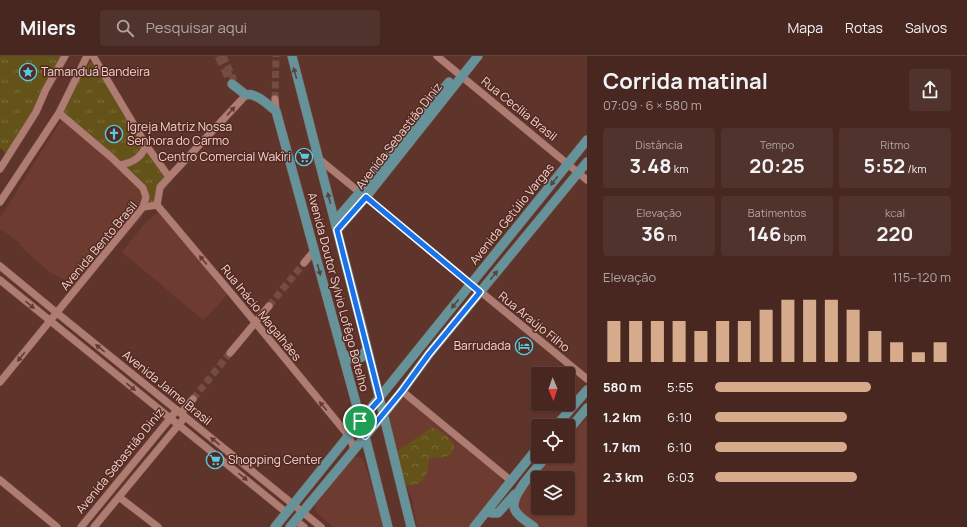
<!DOCTYPE html>
<html lang="pt">
<head>
<meta charset="utf-8">
<style>
  :root { --surface:#472720; --page:#51332d; --text:#f1f3f6; --muted:#b0a5a5; --line:#5f443e; --accent:#d6ab8b }
  body { margin:0; font-family:Manrope,sans-serif; background:var(--page); color:var(--text); height:100vh; display:flex; flex-direction:column; font-size:15px; white-space:nowrap }
  * { box-sizing:border-box; margin:0 }
  p { font-size:13px; color:var(--muted) }
  .icon { flex:none; width:22px; height:22px; fill:none; stroke:currentColor; stroke-width:2; stroke-linecap:round; stroke-linejoin:round }
  .map { position:relative; flex:1; overflow:hidden }
  .details { display:flex; flex-direction:column; background:var(--surface); width:380px }
  .details>* { flex:none }
  .needle { width:26px; rotate:178deg }
  .fabs { position:absolute; left:531px; top:311px; display:grid; gap:8px }
  .fabs a { display:grid; place-items:center; width:44px; height:44px; border-radius:4px; background:var(--surface); box-shadow:0 1px 3px #0004,0 0 0 1px var(--line); font-size:20px }
  .pin { position:absolute; display:grid; place-items:center; width:34px; height:34px; color:#fff; margin:-17px; border:2px solid #fff; border-radius:50%; box-shadow:0 1px 4px #0007 }
  .round { display:grid; place-items:center; flex:none; width:42px; height:42px; border-radius:4px; background:var(--page) }
  .summary { display:flex; align-items:center; justify-content:space-between; height:68px; padding:0 16px }
  h1 { font-size:22px; font-weight:700; line-height:30px }
  .metrics { display:grid; grid-template-columns:repeat(3,1fr); gap:6px; height:68px; padding:4px 16px }
  .metrics div { display:grid; align-content:center; border-radius:4px; background:var(--page); text-align:center }
  .metrics b { font-size:20px; font-weight:700 }
  .metrics small { font-size:11px; font-weight:400 }
  .metrics p { font-size:11px }
  .chart { height:112px; padding:8px 16px }
  .chart p { display:flex; justify-content:space-between }
  .chart svg { width:100%; height:72px; margin-top:4px; stroke:var(--accent); stroke-width:6 }
  ul { padding:0 16px; list-style:none; font-size:13px }
  li { display:grid; grid-template-columns:64px 48px 1fr; align-items:center; height:30px }
  li i { height:10px; border-radius:5px; background:var(--accent) }
  header { display:flex; align-items:center; gap:24px; box-sizing:border-box; height:56px; padding:0 20px; background:var(--surface); border-bottom:1px solid var(--line) }
  header strong { font-size:19px }
  nav { display:flex; gap:22px; margin-inline-start:auto; font-size:14px }
  .search { width:280px; height:36px; background:var(--page); display:flex; align-items:center; gap:10px; box-sizing:border-box; padding:0 14px; border-radius:4px; color:var(--muted); font-size:15px }
  main { display:flex; flex:1; min-height:0 }
  .map>svg:first-child { display:block }
  .built { fill:#6e3b31; fill-rule:evenodd }
  .grass { fill:url(#grass-tufts) }
  .forest { fill:url(#forest-crowns) }
  .lines { fill:none; stroke-linecap:round; stroke-linejoin:round }
  .minor-tunnel { stroke:#754c43; stroke-width:7; stroke-dasharray:7 3.5; stroke-linecap:butt }
  .major-tunnel { stroke:#754c43; stroke-width:9; stroke-dasharray:9 4.5; stroke-linecap:butt }
  .minor-casing { stroke:#77524b; stroke-width:8 }
  .major-casing { stroke:#77524b; stroke-width:10 }
  .minor { stroke:#af7c72; stroke-width:7 }
  .major { stroke:#66939a; stroke-width:9 }
  .oneway { fill:#58443f }
  .oneway2 { fill:#663a31 }
  .route-casing { stroke:#fff; stroke-width:8 }
  .route { stroke:#1a73e8; stroke-width:5 }
  .labels { text-anchor:middle; stroke-width:3; stroke-linejoin:round; paint-order:stroke }
  .poi-label { font-size:12px; fill:#f0d4ce; stroke:#542921; text-anchor:start }
  .street-label { font-size:12px; fill:#f0d4ce; stroke:#542921 }
</style>
</head>
<body>
<header>
<strong>Milers</strong>
<div class="search"><svg class="icon" aria-label="search" viewBox="0 0 24 24"><circle cx="10" cy="10" r="6"/><path d="M15 15l6 6"/></svg>Pesquisar aqui</div>
<nav><a>Mapa</a><a>Rotas</a><a>Salvos</a></nav>
</header>
<main>
<div class="map">
<svg width="587" height="471" viewBox="0 0 587 471">
  <defs>
    <pattern id="grass-tufts" width="24" height="20" patternUnits="userSpaceOnUse"><rect width="24" height="20" fill="#645319"/><path d="M3 7l-1-3M5 7V3M7 7l1-3M15 17l-1-3M17 17v-4M19 17l1-3" fill="none" stroke="#7a6b39"/></pattern>
    <pattern id="forest-crowns" width="20" height="18" patternUnits="userSpaceOnUse"><rect width="20" height="18" fill="#645319"/><path d="M2 6a3 3 0 1 1 6 0M12 15a3 3 0 1 1 6 0" fill="none" stroke="#7a6b39"/></pattern>
  </defs>
  <rect width="100%" height="100%" fill="#5f342b"/>
  <path class="built" d="M62,63L134,126L146,142L142,161L77,235L63,223L51,217L19,189L20,187L0,173V162Z
    M159,155L228,236L221,246L203,264L122,196L146,166Z
    M404,342L408,343L499,418L501,421L502,426L500,431L469,471H417L412,443L406,429L401,422L389,361L393,350L399,344Z
    M587,362V471H539L519,454L517,449L522,438L554,400H568V384ZM538,422H568V452H538Z
    M355,401L362,402L366,411L384,471H333L316,456L315,452L316,448L351,404Z"/>
  <path class="grass" d="M0,0H67L8,99L0,92Z
    M91,4L172,124L163,135L159,155L146,142L144,136L120,113L58,60Z"/>
  <path class="forest" d="M432,371C440,375 467,391 447,400C441,403 436,400 429,403C428,420 424,430 406,429L401,422L396,396Z"/>
  <g class="lines">
    <path class="minor-tunnel" d="M223,0L233,22L232,28
      M275,43L276,0
      M269,250L304,207
      M193,343L230,297"/>
    <path class="major-tunnel" d="M219,0L232,28"/>
    <defs>
      <path id="minor" d="M93,0L146,89L169,121
        M437,0L587,124
        M275,43L276,55
        M59,57L112,102L143,132L146,141L143,151
        M319,103L587,323
        M120,109C132,107 142,102 146,89
        M0,113L36,56L46,33L65,0
        M0,146L59,57L87,0
        M157,149L231,237L348,379L353,389V395
        M157,149L160,131L246,39
        M304,207L314,195
        M0,210L57,257L321,471
        M0,224L287,457
        M230,297L269,250
        M0,326L143,151L157,149
        M402,335L510,424
        M181,357L193,343
        M0,424L57,471
        M119,441L158,471
        M295,464L304,471
        M81,471L177,354
        M94,471L185,361"/>
      <path id="major" d="M292,0L363,275L411,471
        M232,28L246,39C256,36 268,49 276,55L365,380L388,471
        M335,165L360,136L449,26
        M337,174L366,141L478,0
        M342,297L349,302L356,304L362,301L367,292
        M556,370L587,334
        M568,375L587,352
        M487,455L492,457H498L515,438
        M275,471L587,84
        M290,471L383,359L402,335L429,298L587,106
        M474,471L538,391
        M534,471C528,466 518,461 515,454C508,440 538,411 547,400"/>
    </defs>
    <use href="#minor" class="minor-casing"/>
    <use href="#major" class="major-casing"/>
    <use href="#minor" class="minor"/>
    <use href="#major" class="major"/>
  </g>
  <defs><path id="oneway-solid" d="M-6-.8H1V-3.2L6.5 0L1 3.2V.8H-6Z"/></defs>
  <g class="oneway">
    <use href="#oneway-solid" transform="translate(295 17) rotate(-105)"/>
    <use href="#oneway-solid" transform="translate(554 125) rotate(128)"/>
    <use href="#oneway-solid" transform="translate(329 142) rotate(-104)"/>
    <use href="#oneway-solid" transform="translate(319 214) rotate(75)"/>
    <use href="#oneway-solid" transform="translate(494 219) rotate(-52)"/>
    <use href="#oneway-solid" transform="translate(455 248) rotate(128)"/>
  </g>
  <g class="oneway2">
    <use href="#oneway-solid" transform="translate(231 55) rotate(-47)"/>
    <use href="#oneway-solid" transform="translate(203 204) rotate(-130)"/>
    <use href="#oneway-solid" transform="translate(30 249) rotate(39)"/>
    <use href="#oneway-solid" transform="translate(100 292) rotate(-141)"/>
    <use href="#oneway-solid" transform="translate(21 301) rotate(129)"/>
    <use href="#oneway-solid" transform="translate(131 331) rotate(39)"/>
    <use href="#oneway-solid" transform="translate(323 350) rotate(-130)"/>
    <use href="#oneway-solid" transform="translate(215 385) rotate(-141)"/>
    <use href="#oneway-solid" transform="translate(243 421) rotate(39)"/>
  </g>
  <g class="lines">
    <defs>
      <path id="route" d="M366,141L480,236L429,298L402,335L365,380L360,365L380,343L337,174Z"/>
    </defs>
    <use href="#route" class="route-casing"/>
    <use href="#route" class="route"/>
  </g>
  <defs>
    <symbol id="sight-ring" viewBox="-11 -11 22 22"><circle r="9.5" fill="#542921" stroke="#55cae0" stroke-width="1.5"/><path d="M0-6L1.8-2.2L6-1.7L2.9 1.2L3.7 5.4L0 3.3L-3.7 5.4L-2.9 1.2L-6-1.7L-1.8-2.2Z" fill="#55cae0"/></symbol>
    <symbol id="church-ring" viewBox="-11 -11 22 22"><circle r="9.5" fill="#542921" stroke="#55cae0" stroke-width="1.5"/><path d="M-1.2-6h2.4v3.5h3.3v2.4h-3.3V6h-2.4V-.1h-3.3v-2.4h3.3Z" fill="#55cae0"/></symbol>
    <symbol id="supermarket-ring" viewBox="-11 -11 22 22"><circle r="9.5" fill="#542921" stroke="#55cae0" stroke-width="1.5"/><path d="M-6-5.5h2.5l.6 2H6L4.5 2H-2.5L-4.4-4H-6ZM-1.5 3.2a1.3 1.3 0 1 0 .1 0ZM3 3.2a1.3 1.3 0 1 0 .1 0Z" fill="#55cae0"/></symbol>
    <symbol id="hotel-ring" viewBox="-11 -11 22 22"><circle r="9.5" fill="#542921" stroke="#55cae0" stroke-width="1.5"/><path d="M-6-4.5h1.5V1H6V5H4.5V3h-9V5H-6ZM-4 0a1.8 1.8 0 1 1 3.6 0ZM.5 0V-2.5h3Q6-2.5 6 0Z" fill="#55cae0"/></symbol>
  </defs>
  <g fill-rule="evenodd">
    <use href="#sight-ring" x="18" y="6" width="20" height="20"/>
    <use href="#church-ring" x="104" y="68" width="20" height="20"/>
    <use href="#supermarket-ring" x="294" y="91" width="20" height="20"/>
    <use href="#hotel-ring" x="514" y="280" width="20" height="20"/>
    <use href="#supermarket-ring" x="205" y="394" width="20" height="20"/>
  </g>
  <g class="labels">
    <g class="poi-label">
      <text x="41" y="20">Tamanduá Bandeira</text>
      <text x="127" y="75">Igreja Matriz Nossa<tspan x="127" dy="14">Senhora do Carmo</tspan></text>
      <text x="291" y="105" text-anchor="end">Centro Comercial Wakîri</text>
      <text x="511" y="294" text-anchor="end">Barrudada</text>
      <text x="228" y="408">Shopping Center</text>
    </g>
    <g class="street-label">
      <text transform="translate(519 53) rotate(39)" y="4">Rua Cecília Brasil</text>
      <text transform="translate(399 80) rotate(-52)" y="4">Avenida Sebastião Diniz</text>
      <text transform="translate(512 158) rotate(-51)" y="4">Avenida Getúlio Vargas</text>
      <text transform="translate(99 190) rotate(-50)" y="4">Avenida Bento Brasil</text>
      <text transform="translate(338 236) rotate(75)" y="4">Avenida Doutor Sylvio Lofêgo Botelho</text>
      <text transform="translate(261 257) rotate(51)" y="4">Rua Inácio Magalhães</text>
      <text transform="translate(534 266) rotate(39)" y="4">Rua Araújo Filho</text>
      <text transform="translate(167 332) rotate(39)" y="4">Avenida Jaime Brasil</text>
      <text transform="translate(120 405) rotate(-51)" y="4">Avenida Sebastião Diniz</text>
    </g>
  </g>
</svg>
<div class="fabs">
<a><svg class="needle" viewBox="-14 -14 28 28"><path d="M0-13l5 13h-10z" fill="#e53935"/><path d="M0 13l5-13h-10z" fill="#b0a5a5"/></svg></a>
<a><svg class="icon" aria-label="locate" viewBox="0 0 24 24"><circle cx="12" cy="12" r="6"/><path d="M12 2v4M12 18v4M2 12h4M18 12h4"/></svg></a>
<a><svg class="icon" aria-label="layers" viewBox="0 0 24 24"><path d="M12 4l9 5-9 5-9-5zM3 14l9 5 9-5"/></svg></a>
</div>
<div class="pin" style="left:360px;top:365px;background:#1e9e55"><svg class="icon" aria-label="arrive" viewBox="0 0 24 24"><path d="M6 21V4h12l-3 4 3 4H6"/></svg></div>
</div>
<section class="details">
<div class="summary"><div><h1>Corrida matinal</h1><p>07:09 · 6 × 580 m</p></div><a class="round"><svg class="icon" aria-label="share" viewBox="0 0 24 24"><path d="M12 15V3M7 8l5-5 5 5M5 13v7h14v-7"/></svg></a></div>
<div class="metrics">
<div><p>Distância</p><b>3.48<small> km</small></b></div>
<div><p>Tempo</p><b>20:25</b></div>
<div><p>Ritmo</p><b>5:52<small> /km</small></b></div>
</div>
<div class="metrics">
<div><p>Elevação</p><b>36<small> m</small></b></div>
<div><p>Batimentos</p><b>146<small> bpm</small></b></div>
<div><p>kcal</p><b>220</b></div>
</div>
<div class="chart"><p><span>Elevação</span>115–120 m</p>
<svg viewBox="0 0 160 44" preserveAspectRatio="none"><path d="M5 44V19M15 44V19M25 44V19M35 44V19M45 44V25M55 44V19M65 44V19M75 44V12M85 44V6M95 44V6M105 44V6M115 44V12M125 44V25M135 44V32M145 44V38M155 44V32"/></svg>
</div>
<ul>
<li><b>580 m</b>5:55<i style="width:66%"></i></li>
<li><b>1.2 km</b>6:10<i style="width:56%"></i></li>
<li><b>1.7 km</b>6:10<i style="width:56%"></i></li>
<li><b>2.3 km</b>6:03<i style="width:60%"></i></li>
</ul>
</section>
</main>
</body>
</html>
